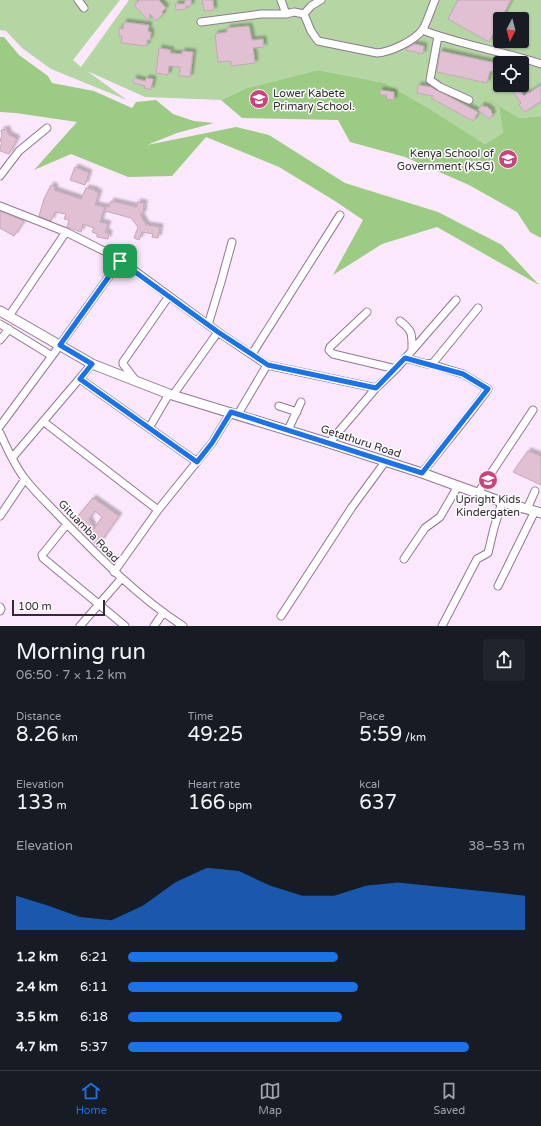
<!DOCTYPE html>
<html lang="en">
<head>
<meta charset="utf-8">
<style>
  :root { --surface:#171b24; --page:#20242c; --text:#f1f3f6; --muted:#9ea1a6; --line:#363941; --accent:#1a73e8 }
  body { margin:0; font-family:"Varela Round",sans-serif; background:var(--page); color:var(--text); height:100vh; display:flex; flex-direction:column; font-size:15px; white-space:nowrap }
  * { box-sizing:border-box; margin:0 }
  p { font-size:13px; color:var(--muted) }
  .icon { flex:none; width:22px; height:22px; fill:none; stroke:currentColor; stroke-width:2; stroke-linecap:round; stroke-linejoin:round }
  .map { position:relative; height:626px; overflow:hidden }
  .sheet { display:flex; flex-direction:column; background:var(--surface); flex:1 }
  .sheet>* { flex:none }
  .needle { width:26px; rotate:186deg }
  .buttons { position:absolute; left:493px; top:12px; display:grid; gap:8px }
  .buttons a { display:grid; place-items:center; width:36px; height:36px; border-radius:4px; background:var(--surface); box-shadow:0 1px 3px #0004; font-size:20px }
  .scale { position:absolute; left:12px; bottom:10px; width:93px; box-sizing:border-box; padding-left:4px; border:2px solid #342a34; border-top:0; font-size:11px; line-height:14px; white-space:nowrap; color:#342a34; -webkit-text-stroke:3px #fcfcfc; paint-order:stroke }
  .pin { position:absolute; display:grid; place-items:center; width:34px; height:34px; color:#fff; margin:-17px; border-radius:8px; box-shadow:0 2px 6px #0006 }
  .round { display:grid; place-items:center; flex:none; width:42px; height:42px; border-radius:4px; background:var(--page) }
  .summary { display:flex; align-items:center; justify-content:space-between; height:68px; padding:0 16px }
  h1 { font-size:22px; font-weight:600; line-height:30px }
  .figures { display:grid; grid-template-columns:repeat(3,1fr); gap:6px; height:68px; padding:4px 16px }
  .figures div { display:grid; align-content:center }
  .figures b { font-size:20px; font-weight:600 }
  .figures small { font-size:11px; font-weight:400 }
  .figures p { font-size:11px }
  .chart { height:112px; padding:8px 16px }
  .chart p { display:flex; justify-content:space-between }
  .chart svg { width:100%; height:72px; margin-top:4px; fill:var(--accent); opacity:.7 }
  ul { padding:0 16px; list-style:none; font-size:13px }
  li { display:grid; grid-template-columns:64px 48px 1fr; align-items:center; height:30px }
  li i { height:10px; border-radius:5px; background:var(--accent) }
  .menu { display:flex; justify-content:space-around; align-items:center; height:56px; border-top:1px solid var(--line); background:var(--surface); font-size:11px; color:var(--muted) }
  .menu a { display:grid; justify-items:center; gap:2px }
  .menu .current { color:var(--accent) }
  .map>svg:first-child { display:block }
  .green { fill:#b4d6a3; fill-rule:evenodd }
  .forest { fill:#9ccb83 }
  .building { fill:#e0c0d2; stroke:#c6a6b8; fill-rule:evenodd; filter:url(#shadow) }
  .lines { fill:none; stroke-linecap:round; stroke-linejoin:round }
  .minor-casing { stroke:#8f7890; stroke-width:9 }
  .major-casing { stroke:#8f7890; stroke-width:11 }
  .minor { stroke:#fff; stroke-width:7 }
  .major { stroke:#fff; stroke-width:9 }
  .route-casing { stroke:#fff; stroke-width:8 }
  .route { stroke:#1a73e8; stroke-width:5 }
  .labels { text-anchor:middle; stroke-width:3; stroke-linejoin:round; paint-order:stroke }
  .poi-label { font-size:11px; fill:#342a34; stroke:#fcfcfc; text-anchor:start }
  .street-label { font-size:11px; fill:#342a34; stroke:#fcfcfc }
</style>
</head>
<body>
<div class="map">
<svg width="541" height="626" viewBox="0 0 541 626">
  <defs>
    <filter id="shadow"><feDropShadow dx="3" dy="-3" stdDeviation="1" flood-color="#0004"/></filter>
  </defs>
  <rect width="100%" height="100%" fill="#fce8fd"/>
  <path class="green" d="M0,0H120L73,60L81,67L129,0H541V116L519,118L484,97L499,107L503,133L485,144L430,109L385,83L318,70L247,88L221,100L145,97L87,71L127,100L51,69L22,48L6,31L0,30ZM500,19H522V41H500ZM500,63H522V85H500Z"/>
  <path class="forest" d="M0,37H4L19,55L48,76L52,83L94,91L132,108L136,102L156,100L173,114L194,121L214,123L177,133L147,145L236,127L269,135L345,183L438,212L502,245L539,285L437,227L382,244L333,275L363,220L335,201L279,167L206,137L172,176L128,177L71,154L34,170L77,122L16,113L0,112Z
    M318,70L385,83L430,109L485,144L503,133L499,107L475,91L519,118L541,116V238L530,232L517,212L469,185L405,157L350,142L338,120L242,118L221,100L247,88Z"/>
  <path class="building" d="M140,0H159L166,8L162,12L163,14L156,21L150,14L149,21L134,5Z
    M185,0H191V6H186V9L176,10L175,4H185Z
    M202,0H213L214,10L204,11Z
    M458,0H511L489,42L448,19Z
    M124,22L149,25L148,31L151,32L150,40H147V46L121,43L122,36H119V28L123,29Z
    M249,26L252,40L263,39L264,47L253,48L255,63L231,66V61L218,62L215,34L227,32V28Z
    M414,44L424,46L423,54L406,50V49Z
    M159,48L171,50L170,53L182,54V51L193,52L190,77L179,76L180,67L169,66L168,75L156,73Z
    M440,51L500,64V73L490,71L487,83L437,72Z
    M134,78L145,81L146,78L153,79L151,90L144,88L145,86L133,83Z
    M418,85L431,87L478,112L473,121L431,98L433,96L417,93Z
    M541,85V101L525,112L519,105L521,103L513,92L518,88L524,96L528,92L529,93Z
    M380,90L394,92V100L386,99L387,95H380Z
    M482,105L485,107L486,106L492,111L491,112L493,114L489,119L478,110Z
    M7,129L8,134L17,139L9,154L0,151V147L2,143L0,141L2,135L1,130Z
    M75,167L89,173L85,185L70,180Z
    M51,185L55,187L54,190L81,199L86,188L95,190V191L99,193L95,205L105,207L100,222L108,224L105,232L109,233L108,239L97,237V234L92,232L94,228L83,224L81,232L67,227L69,220L64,219L66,214L55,212L51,221L39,216L44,199Z
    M111,201L137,207V202L144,203L143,214H140L146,225L160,227L158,238L152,237L153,234L142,232L139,240L134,238L138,227L131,218L105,211L106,206L109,207Z
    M0,211L24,221L14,236L0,228Z
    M528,451L541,456V485L513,472Z
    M93,498L119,516L97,547L86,532L85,534L73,522ZM95,511L102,517L94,529L89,519Z"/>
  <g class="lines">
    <defs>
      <path id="minor" d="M78,0L84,8
        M281,0L286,14
        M304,14L311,31L318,41L377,53C390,52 415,41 423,29C428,20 431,9 435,0
        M201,22L261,14H286L294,12L304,14L311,6L321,0
        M422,30C461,45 502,51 541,64
        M438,36L430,80L440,87L469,100
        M0,176L19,151L47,128
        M0,206L66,232L116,257L218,332L267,365L376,388
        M367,312L330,347L329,350L333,354L396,369
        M9,316L66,232
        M400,321C413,331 412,334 412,350
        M0,324L52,356
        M208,325L221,282L232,242
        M0,340L9,329
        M252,354L340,215
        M405,358L427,364L433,363L478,308
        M80,379L197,462
        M136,381L123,364V362L169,296
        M173,395L218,332
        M279,406L297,412
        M238,414L267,365
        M44,422L158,510L212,443L231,412
        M0,426L52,356L120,261
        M149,428L169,394
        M288,430L301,402
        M0,433C7,448 14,465 25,479C36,493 50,506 62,519C100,558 137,596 183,626
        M329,443L376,388L396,369L456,300
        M12,458L92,364
        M422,473C444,445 467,418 488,389L463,374L430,364
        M478,493L533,410
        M527,509L535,491
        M0,516L25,479
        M67,524L42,555L43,558L125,626
        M404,559L425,528L440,517L458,486
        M114,572L158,510
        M498,586L535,511
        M0,607L1,609L0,611
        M281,616L352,507L385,462
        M80,626L121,579
        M154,626L163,613
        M442,626L477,559L488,553L494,528L502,502"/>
      <path id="major" d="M0,311L92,364L169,394L329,443L422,473L502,502L541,513"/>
    </defs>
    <use href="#minor" class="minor-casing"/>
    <use href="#major" class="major-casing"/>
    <use href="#minor" class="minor"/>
    <use href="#major" class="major"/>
  </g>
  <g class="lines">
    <defs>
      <path id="route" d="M120,261L218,332L268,365L376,388L405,358L463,374L488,389L422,473L231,412L212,443L197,462L80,379L92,364L60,345Z"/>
    </defs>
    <use href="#route" class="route-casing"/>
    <use href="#route" class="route"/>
  </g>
  <defs>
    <symbol id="school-disc" viewBox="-11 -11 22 22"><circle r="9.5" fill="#cb437d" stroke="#fcfcfc"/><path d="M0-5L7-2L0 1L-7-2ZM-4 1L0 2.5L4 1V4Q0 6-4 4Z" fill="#fff"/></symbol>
    <symbol id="university-disc" viewBox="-11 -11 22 22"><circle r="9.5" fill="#cb437d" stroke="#fcfcfc"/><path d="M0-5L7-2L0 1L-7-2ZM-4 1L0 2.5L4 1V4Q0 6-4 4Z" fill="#fff"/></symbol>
  </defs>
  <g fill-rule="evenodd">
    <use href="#school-disc" x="248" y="88" width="22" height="22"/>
    <use href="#university-disc" x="497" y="148" width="22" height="22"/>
    <use href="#school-disc" x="477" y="469" width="22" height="22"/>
  </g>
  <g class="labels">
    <g class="poi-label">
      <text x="273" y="97">Lower Kabete<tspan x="273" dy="13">Primary School.</tspan></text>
      <text x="494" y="157" text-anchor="end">Kenya School of<tspan x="494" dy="13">Government (KSG)</tspan></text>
      <text x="488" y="503" text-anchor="middle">Upright Kids<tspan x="488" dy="13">Kindergaten</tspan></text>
    </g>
    <g class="street-label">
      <text transform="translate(361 441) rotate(18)" y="4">Getathuru Road</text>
      <text transform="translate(89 531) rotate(46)" y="4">Gituamba Road</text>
    </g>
  </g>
</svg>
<div class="buttons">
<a><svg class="needle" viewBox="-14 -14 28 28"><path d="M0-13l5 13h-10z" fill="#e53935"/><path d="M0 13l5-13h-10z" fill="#9ea1a6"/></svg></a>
<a><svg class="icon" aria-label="locate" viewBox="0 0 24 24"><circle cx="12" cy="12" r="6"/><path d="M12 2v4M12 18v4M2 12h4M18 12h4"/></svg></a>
</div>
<div class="scale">100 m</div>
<div class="pin" style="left:120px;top:261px;background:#1e9e55"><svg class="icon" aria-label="arrive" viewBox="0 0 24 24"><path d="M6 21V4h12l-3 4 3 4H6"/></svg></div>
</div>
<section class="sheet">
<div class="summary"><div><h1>Morning run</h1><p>06:50 · 7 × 1.2 km</p></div><a class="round"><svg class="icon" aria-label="share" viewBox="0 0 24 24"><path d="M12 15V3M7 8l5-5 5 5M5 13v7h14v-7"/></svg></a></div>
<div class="figures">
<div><p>Distance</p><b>8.26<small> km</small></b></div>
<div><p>Time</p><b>49:25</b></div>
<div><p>Pace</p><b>5:59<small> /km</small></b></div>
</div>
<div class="figures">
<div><p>Elevation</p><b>133<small> m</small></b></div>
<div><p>Heart rate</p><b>166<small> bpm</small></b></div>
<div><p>kcal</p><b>637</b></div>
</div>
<div class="chart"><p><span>Elevation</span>38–53 m</p>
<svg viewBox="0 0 160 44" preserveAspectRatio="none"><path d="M0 44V23L10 29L20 36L30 38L40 29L50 15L60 6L70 8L80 17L90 23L100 23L110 17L120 15L130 17L140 19L150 21L160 23V44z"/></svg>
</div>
<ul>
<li><b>1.2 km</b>6:21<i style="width:53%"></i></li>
<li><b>2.4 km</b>6:11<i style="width:58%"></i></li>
<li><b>3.5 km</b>6:18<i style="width:54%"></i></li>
<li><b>4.7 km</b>5:37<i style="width:86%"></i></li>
</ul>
</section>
<nav class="menu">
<a class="current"><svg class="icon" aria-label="home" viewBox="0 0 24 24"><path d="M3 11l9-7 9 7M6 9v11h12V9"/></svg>Home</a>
<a><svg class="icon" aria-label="map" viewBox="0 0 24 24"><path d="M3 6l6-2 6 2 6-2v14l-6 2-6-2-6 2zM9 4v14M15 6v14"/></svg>Map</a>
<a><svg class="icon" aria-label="saved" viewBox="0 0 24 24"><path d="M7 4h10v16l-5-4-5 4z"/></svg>Saved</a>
</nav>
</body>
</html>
